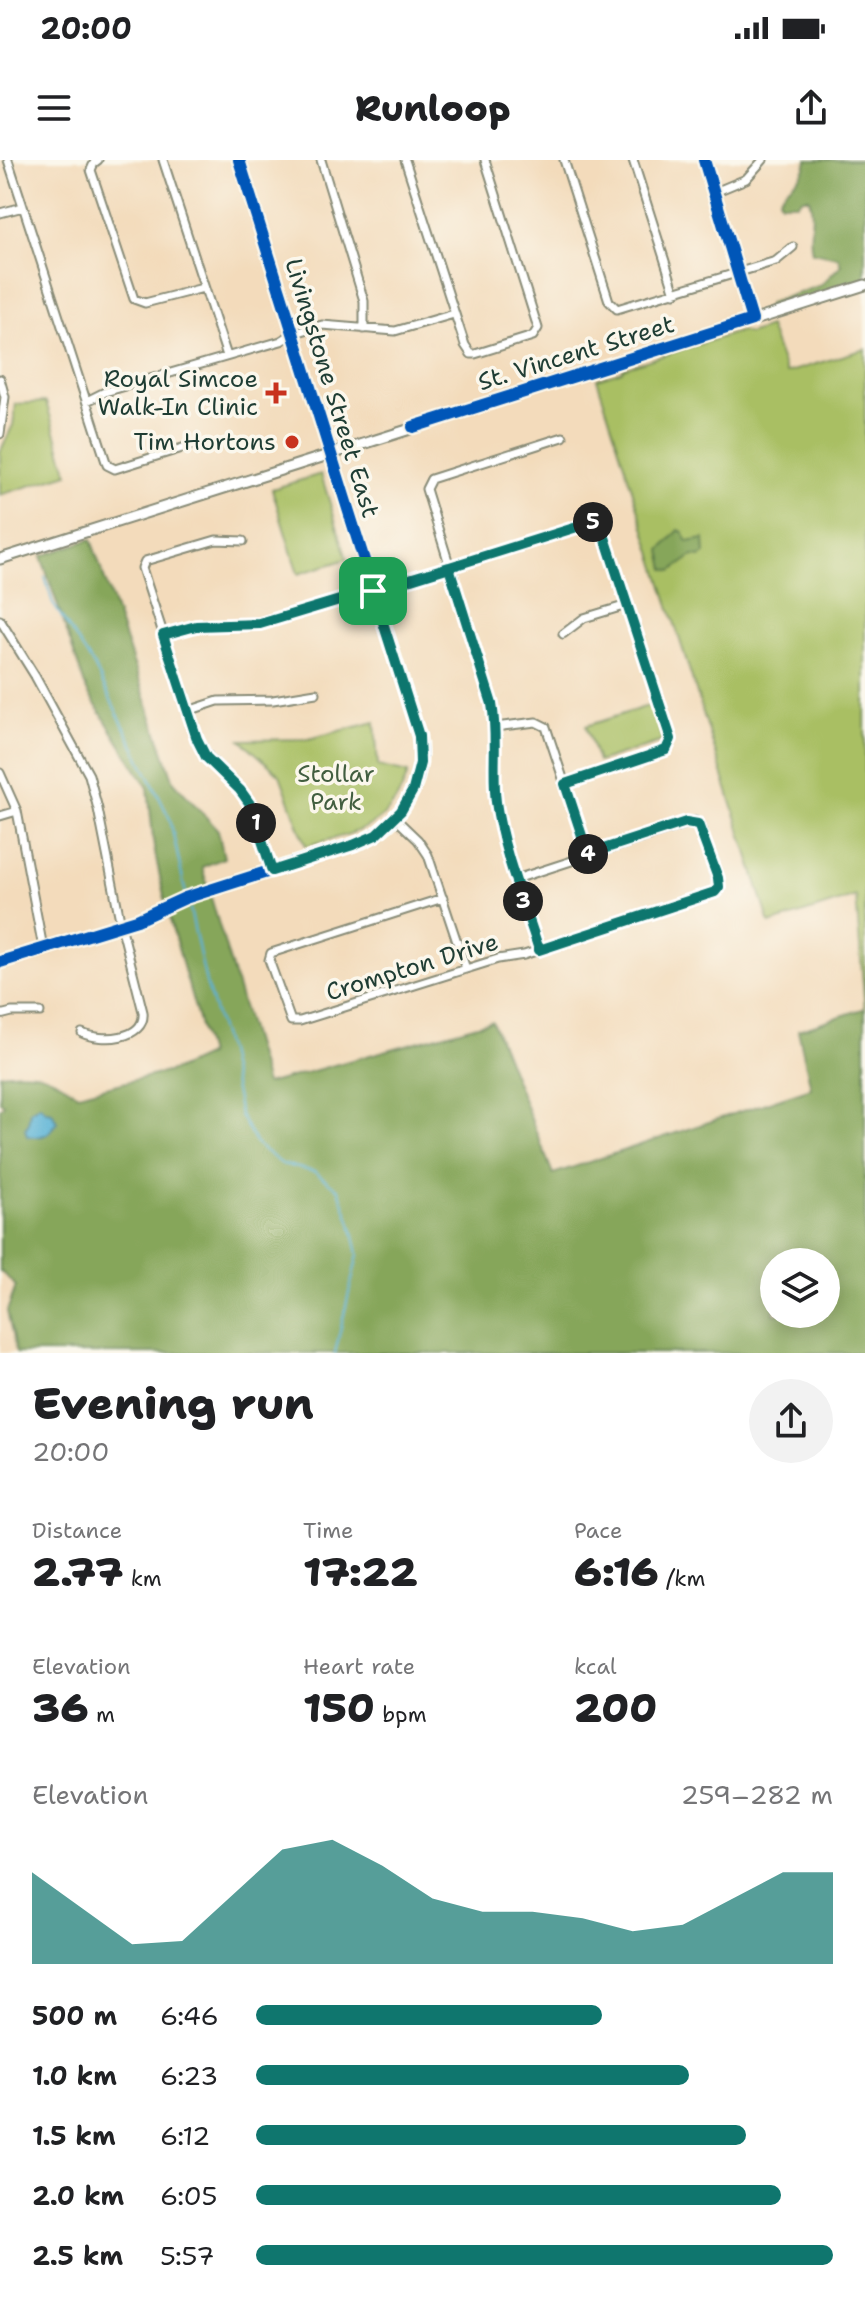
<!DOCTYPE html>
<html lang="en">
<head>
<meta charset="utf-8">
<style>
  :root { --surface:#fff; --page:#f2f2f2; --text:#202124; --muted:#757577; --accent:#0f766e }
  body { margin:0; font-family:"Shantell Sans",sans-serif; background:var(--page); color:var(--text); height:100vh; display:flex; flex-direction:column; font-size:30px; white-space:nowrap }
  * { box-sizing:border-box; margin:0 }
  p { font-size:26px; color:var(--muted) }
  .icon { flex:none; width:44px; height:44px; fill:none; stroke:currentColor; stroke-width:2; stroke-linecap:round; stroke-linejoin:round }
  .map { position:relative; height:1193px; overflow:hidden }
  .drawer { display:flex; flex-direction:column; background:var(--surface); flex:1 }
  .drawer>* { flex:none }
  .buttons { position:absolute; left:760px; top:1088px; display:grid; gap:16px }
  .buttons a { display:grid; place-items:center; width:80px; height:80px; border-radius:50%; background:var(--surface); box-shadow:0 4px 20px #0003; font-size:40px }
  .pin { position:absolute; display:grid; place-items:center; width:68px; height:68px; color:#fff; margin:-34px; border-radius:16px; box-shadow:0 4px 12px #0006 }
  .km { position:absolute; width:40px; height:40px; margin:-20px; border-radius:50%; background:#222; color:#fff; font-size:22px; line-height:40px; text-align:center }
  .round { display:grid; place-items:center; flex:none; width:84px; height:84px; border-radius:42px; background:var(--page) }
  .head { display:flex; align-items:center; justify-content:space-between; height:136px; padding:0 32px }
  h1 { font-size:44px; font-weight:800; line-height:60px }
  .metrics { display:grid; grid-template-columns:repeat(3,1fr); gap:12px; height:136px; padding:8px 32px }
  .metrics div { display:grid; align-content:center }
  .metrics b { font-size:40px; font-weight:800 }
  .metrics small { font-size:22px; font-weight:400 }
  .metrics p { font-size:22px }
  .chart { height:224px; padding:16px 32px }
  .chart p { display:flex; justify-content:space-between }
  .chart svg { width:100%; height:144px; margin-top:8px; fill:var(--accent); opacity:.7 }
  ul { padding:0 32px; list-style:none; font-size:26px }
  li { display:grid; grid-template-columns:128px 96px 1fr; align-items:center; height:60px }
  li i { height:20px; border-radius:10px; background:var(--accent) }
  .status { display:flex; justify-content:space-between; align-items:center; height:56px; padding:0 40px; background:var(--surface); direction:ltr }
  .status svg { height:22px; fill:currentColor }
  header { display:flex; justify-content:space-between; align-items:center; height:104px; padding:0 32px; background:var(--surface); font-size:36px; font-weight:800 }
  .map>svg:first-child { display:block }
  .green { fill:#a9bf64; stroke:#647e4c; stroke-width:2 }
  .forest { fill:#86a65a; stroke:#527247; stroke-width:2; fill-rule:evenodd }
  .water { fill:#59b2d6; stroke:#3c7885; stroke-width:2 }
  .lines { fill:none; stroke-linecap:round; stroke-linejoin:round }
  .stream { stroke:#59b2d6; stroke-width:2 }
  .minor-casing { stroke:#898c78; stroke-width:11 }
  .major-casing { stroke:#898c78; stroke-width:13 }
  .minor { stroke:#fff; stroke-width:7 }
  .major { stroke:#fff; stroke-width:9 }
  .cycleway-casing { stroke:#fbf7ec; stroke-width:17 }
  .cycleway { stroke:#0057b8; stroke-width:12 }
  .route-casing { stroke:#fff; stroke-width:16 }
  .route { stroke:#0f766e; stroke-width:10 }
  .poi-dot { fill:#c8321e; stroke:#fbf7ec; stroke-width:3 }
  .labels { text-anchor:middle; stroke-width:7; stroke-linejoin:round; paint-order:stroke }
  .street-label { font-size:24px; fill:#1f3d34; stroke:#fbf7ec }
  .poi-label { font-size:24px; fill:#1f3d34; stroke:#fbf7ec; text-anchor:end }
  .park-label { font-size:24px; fill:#425e40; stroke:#fbf7ec }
</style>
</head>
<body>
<div class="status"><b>20:00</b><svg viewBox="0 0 49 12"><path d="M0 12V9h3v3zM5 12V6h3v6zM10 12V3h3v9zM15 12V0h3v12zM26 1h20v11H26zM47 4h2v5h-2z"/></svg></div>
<header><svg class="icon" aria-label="menu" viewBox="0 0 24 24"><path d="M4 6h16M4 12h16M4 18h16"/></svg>Runloop<svg class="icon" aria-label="share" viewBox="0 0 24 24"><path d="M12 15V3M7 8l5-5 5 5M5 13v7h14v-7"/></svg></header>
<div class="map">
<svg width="865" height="1193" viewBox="0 0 865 1193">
  <rect width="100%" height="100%" fill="#fbf7ec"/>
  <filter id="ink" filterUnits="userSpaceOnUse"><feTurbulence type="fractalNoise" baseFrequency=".0125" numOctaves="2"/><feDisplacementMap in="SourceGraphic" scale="16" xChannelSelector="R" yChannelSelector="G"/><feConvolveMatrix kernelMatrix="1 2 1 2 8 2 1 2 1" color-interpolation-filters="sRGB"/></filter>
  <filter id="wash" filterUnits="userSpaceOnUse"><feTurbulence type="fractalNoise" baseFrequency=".006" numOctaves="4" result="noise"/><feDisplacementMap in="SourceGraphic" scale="32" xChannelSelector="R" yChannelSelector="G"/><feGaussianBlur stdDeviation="1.8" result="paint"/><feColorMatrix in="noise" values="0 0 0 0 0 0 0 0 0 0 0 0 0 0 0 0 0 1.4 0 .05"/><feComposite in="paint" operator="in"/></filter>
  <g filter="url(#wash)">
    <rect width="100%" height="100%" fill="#f3dbbb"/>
    <path class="green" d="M769,167L786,213L865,189V851L856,736L770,764L597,219L622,211L623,208L741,171L748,174Z
      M46,242L68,314L0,335V292L13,265L16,244Z
      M321,314L347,399L298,414L272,329Z
      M651,545L663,581L598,602L586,566Z
      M375,562L378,606L408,613C390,670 358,671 306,686L280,615L241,580L308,579Z"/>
    <path class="forest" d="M807,0H865V120L769,149L767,147L769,143L821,125L841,105L838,97L812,92C807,74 816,55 809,38H803L797,43H781L779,39C787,22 803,23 807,0Z
      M679,370L683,372L688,382L704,379L705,394L700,397L693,396L672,411L665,409L661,390Z
      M91,379L174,622L218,670L224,698L202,707L266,924L492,861L553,1014L811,928L798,870L863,849L865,851V1193H16L7,1151L16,1126L0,1111V949L4,944L0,941V914C36,909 49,914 78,934L175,910L208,895L166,746L154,688L148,628L87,531L41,396ZM774,1102H826V1154H774Z"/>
    <path class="water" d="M40,945L46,951L52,952L57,962C50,975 42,979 27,976L25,968L28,965L30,951Z"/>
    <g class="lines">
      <path class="stream" d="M45,417L53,444L94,506L170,659L186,735
        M190,749L206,823L227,891L240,955L256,984L282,1004L315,1012L339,1030L351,1063L358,1094L335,1193"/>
    </g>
  </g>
  <g filter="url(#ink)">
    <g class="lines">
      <defs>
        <path id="minor" d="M8,0L107,305L115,309L192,285
          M98,0L94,3L91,10L134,139L145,143L203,128
          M163,0L227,196
          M321,0L364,141V169
          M405,0L465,185L471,194H475L533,176L538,168L485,0
          M564,0L609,141L617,149L776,101L793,87
          M633,0L675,133
          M704,0L752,160
          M715,32L746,19L763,0
          M0,53L23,47
          M0,219L5,237L0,274
          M87,241L105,232L281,181L292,174L322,165L395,171L454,154
          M243,381L216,380L145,401L142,408L197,579C209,604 231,616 246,638C260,658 264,688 272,711
          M0,460L35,516L89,615L98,649L121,765L143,852C146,880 101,882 82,873
          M563,474L584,458L627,445
          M163,475L196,466L260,464L597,362L603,369L671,579L666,590L565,624
          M188,551L218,541L273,540L316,533
          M495,567L536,562L546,567L588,694
          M0,613L17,651L43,788
          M0,656L17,651
          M395,658L418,680L428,695L466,809
          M443,738L271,793L269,800L291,861H300L498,799L524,795L715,732L719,727L702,671L695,661L516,719
          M539,790C524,742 503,692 496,642C492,610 498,577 492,544L426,329L431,319L563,277
          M0,802L137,760L185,738L361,682C402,663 427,622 419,576L239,0
          M0,855L12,852H40"/>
        <path id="major" d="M0,399L865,125"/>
      </defs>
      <use href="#minor" class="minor-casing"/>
      <use href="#major" class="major-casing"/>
      <use href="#minor" class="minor"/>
      <use href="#major" class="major"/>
      <defs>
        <path id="cycleway" d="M413,267L752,160L704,0
          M0,802L137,760L185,738L361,682C402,663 427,622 419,576L239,0"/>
      </defs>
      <use href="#cycleway" class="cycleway-casing"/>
      <use href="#cycleway" class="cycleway"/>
    </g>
  </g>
  <g class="lines" filter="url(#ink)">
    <defs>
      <path id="route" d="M373,431L419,576L420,603L413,630L401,651L376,675L353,685L272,711L250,644L240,630L206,597L197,579L163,475L196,466L260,464L449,407L492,544C498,577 492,610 496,642C503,693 524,742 539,790L715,732L719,727L718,718L698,664L686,662L588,694L565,624L666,590L671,579L601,365L593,362L373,431"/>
    </defs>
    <use href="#route" class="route-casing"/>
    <use href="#route" class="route"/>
  </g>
  <g class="poi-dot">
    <path d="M272 221h8v8h8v8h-8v8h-8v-8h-8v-8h8z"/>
    <circle cx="292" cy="282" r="8"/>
  </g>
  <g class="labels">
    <g class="street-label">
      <text transform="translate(576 193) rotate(-17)" y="8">St. Vincent Street</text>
      <text transform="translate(332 228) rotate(73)" y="8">Livingstone Street East</text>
      <text transform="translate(412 807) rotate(-17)" y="8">Crompton Drive</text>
    </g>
    <g class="poi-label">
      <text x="258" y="227">Royal Simcoe<tspan x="258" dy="28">Walk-In Clinic</tspan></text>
      <text x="276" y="290">Tim Hortons</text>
    </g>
    <g class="park-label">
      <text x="336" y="622">Stollar<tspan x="336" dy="28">Park</tspan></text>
    </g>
  </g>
</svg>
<div class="buttons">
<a><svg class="icon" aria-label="layers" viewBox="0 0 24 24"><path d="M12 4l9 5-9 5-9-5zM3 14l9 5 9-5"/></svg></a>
</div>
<div class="pin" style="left:373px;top:431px;background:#1e9e55"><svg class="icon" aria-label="arrive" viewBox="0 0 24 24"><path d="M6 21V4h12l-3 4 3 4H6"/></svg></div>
<b class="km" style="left:256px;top:663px">1</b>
<b class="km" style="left:523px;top:741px">3</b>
<b class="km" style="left:588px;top:694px">4</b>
<b class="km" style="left:593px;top:362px">5</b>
</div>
<section class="drawer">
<div class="head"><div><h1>Evening run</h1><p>20:00</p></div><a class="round"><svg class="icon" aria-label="share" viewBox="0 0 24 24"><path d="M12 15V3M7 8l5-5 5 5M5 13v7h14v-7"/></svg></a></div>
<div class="metrics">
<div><p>Distance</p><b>2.77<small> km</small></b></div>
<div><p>Time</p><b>17:22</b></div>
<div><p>Pace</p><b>6:16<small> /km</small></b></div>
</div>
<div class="metrics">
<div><p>Elevation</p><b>36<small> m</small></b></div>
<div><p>Heart rate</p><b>150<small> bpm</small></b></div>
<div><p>kcal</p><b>200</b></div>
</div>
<div class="chart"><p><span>Elevation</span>259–282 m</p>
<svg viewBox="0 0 160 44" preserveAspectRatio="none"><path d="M0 44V16L10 27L20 38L30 37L40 23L50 9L60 6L70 14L80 24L90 28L100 28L110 30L120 34L130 32L140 24L150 16L160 16V44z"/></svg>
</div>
<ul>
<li><b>500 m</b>6:46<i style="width:60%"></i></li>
<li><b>1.0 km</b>6:23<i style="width:75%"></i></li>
<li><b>1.5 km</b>6:12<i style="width:85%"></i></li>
<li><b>2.0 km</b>6:05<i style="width:91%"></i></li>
<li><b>2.5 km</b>5:57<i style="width:100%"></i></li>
</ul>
</section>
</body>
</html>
